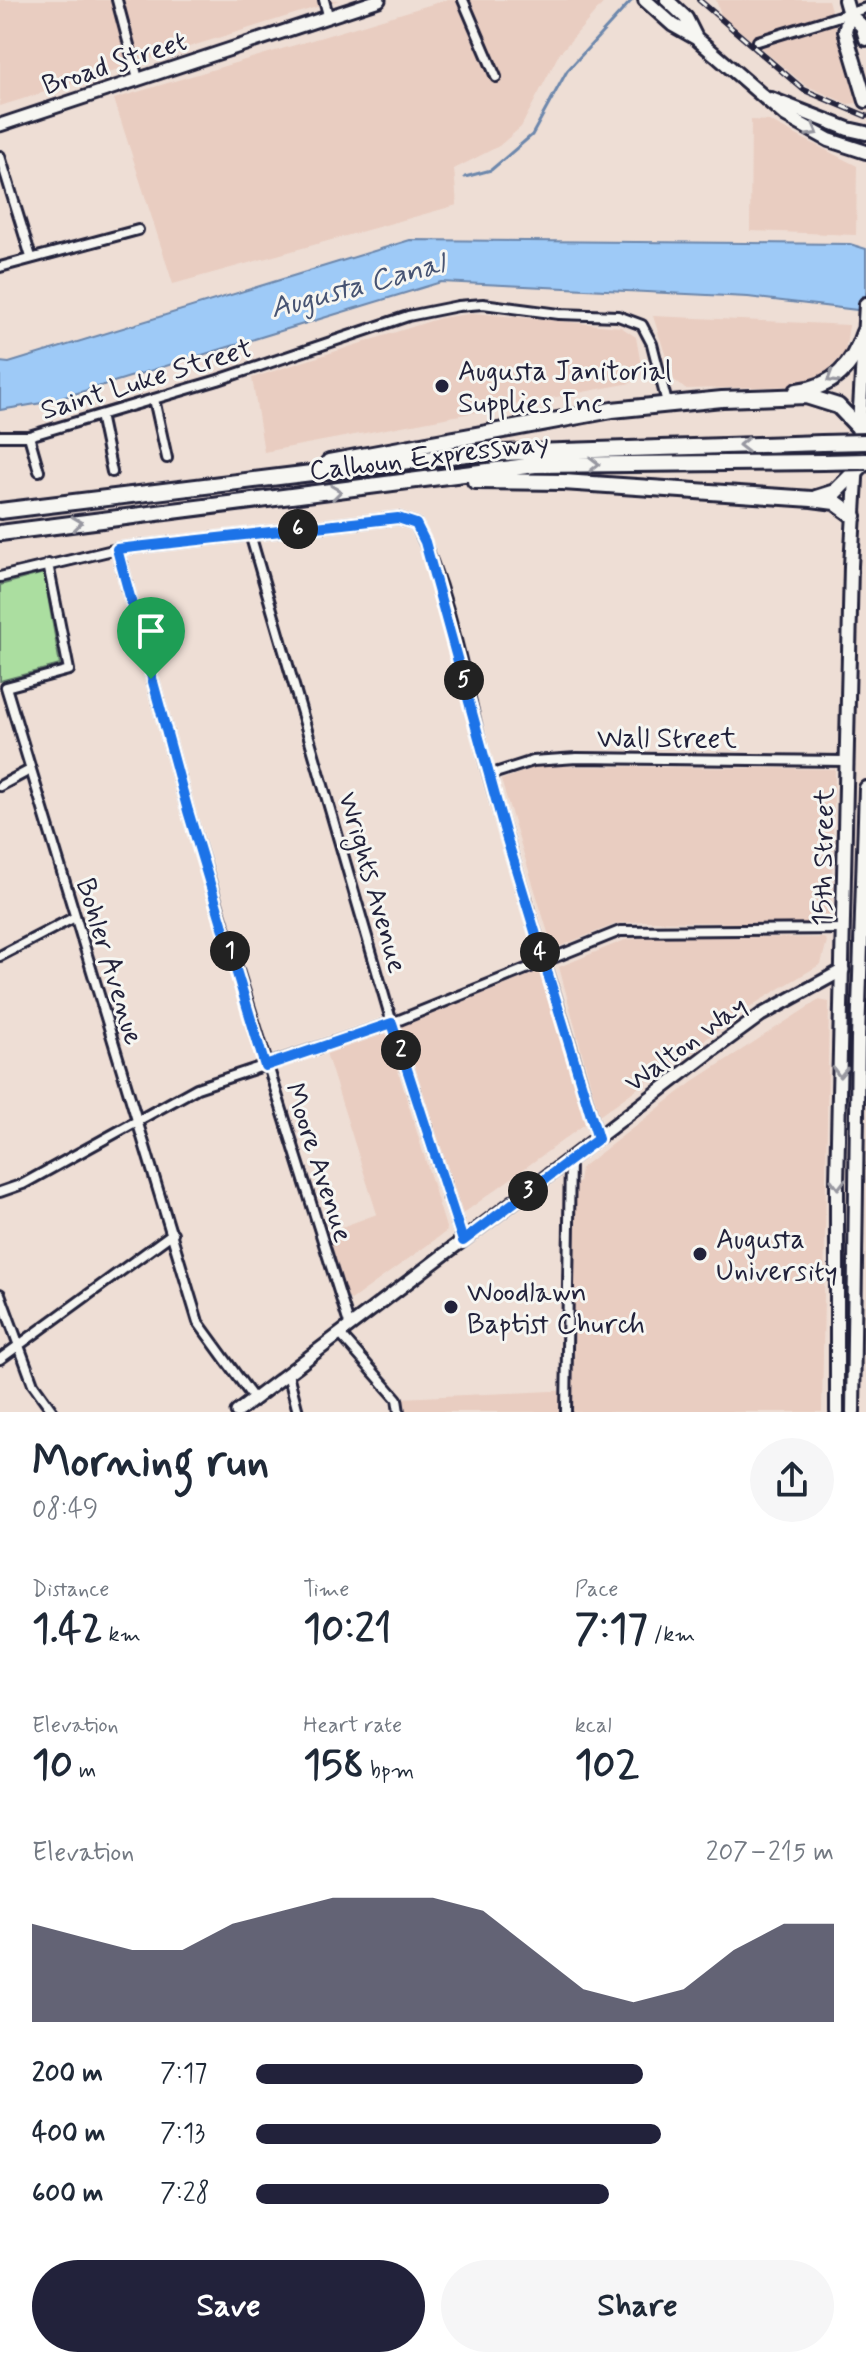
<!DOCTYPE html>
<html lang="en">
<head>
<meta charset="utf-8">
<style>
  :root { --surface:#fff; --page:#f6f6f7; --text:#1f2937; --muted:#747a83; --accent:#22223b }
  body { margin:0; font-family:Mynerve,sans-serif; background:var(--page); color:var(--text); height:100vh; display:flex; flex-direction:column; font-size:30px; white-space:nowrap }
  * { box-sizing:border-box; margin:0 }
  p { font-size:26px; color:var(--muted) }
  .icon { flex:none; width:44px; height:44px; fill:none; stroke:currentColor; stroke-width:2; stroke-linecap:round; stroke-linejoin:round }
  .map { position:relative; height:1412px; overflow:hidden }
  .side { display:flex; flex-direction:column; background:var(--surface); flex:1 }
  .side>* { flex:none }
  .pin { position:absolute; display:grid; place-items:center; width:68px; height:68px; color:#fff; margin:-82px -34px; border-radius:50% 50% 50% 0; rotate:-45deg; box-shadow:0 0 8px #0007 }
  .pin .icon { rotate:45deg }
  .km { position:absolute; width:40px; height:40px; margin:-20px; border-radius:50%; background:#222; color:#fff; font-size:22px; line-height:40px; text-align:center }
  .round { display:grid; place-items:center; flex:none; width:84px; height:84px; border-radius:42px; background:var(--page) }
  .head { display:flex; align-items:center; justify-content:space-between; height:136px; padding:0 32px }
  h1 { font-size:44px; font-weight:700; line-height:60px }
  .figures { display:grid; grid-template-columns:repeat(3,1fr); gap:12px; height:136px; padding:8px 32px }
  .figures div { display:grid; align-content:center }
  .figures b { font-size:40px; font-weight:700 }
  .figures small { font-size:22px; font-weight:400 }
  .figures p { font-size:22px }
  .chart { height:224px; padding:16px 32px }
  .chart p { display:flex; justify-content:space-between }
  .chart svg { width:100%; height:144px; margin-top:8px; fill:var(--accent); opacity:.7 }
  .button { display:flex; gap:16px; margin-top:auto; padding:16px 32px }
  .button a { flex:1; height:92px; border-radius:48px; background:var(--accent); color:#fff; font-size:32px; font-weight:700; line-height:92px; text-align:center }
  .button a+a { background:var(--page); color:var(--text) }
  ul { padding:0 32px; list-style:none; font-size:26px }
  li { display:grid; grid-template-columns:128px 96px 1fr; align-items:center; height:60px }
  li i { height:20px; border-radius:10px; background:var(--accent) }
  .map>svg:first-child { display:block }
  .built { fill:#e9cdc1 }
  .green { fill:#abdea0; stroke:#66806e; stroke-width:2 }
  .water { fill:#9ecaf7; stroke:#6c87ac; stroke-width:2 }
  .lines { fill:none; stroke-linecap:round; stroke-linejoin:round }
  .stream { stroke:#6c87ac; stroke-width:3 }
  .street-casing { stroke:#22223b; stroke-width:14 }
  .secondary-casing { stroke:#22223b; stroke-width:17 }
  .primary-casing { stroke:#22223b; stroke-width:18 }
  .highway-casing { stroke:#22223b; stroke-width:20 }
  .street { stroke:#f6f6f2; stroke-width:8 }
  .secondary { stroke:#f6f6f2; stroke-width:11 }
  .primary { stroke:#f6f6f2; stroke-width:12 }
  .highway { stroke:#f6f6f2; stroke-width:14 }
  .rail-casing { stroke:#22223b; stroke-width:6 }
  .rail { stroke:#f6f6f2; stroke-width:3; stroke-dasharray:9; stroke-linecap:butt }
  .highway-bridge-casing { stroke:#22223b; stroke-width:20; stroke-linecap:butt }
  .highway-bridge { stroke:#f6f6f2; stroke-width:14 }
  .oneway { stroke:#9797a0 }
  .route-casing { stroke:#fff; stroke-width:16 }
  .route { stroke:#1a73e8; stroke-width:10 }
  .poi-dot { fill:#22223b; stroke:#f6f6f2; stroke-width:3 }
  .labels { text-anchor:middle; stroke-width:6; stroke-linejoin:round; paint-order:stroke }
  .street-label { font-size:28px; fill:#22223b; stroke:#f6f6f2 }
  .poi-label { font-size:28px; fill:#22223b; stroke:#f6f6f2; text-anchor:start }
  .water-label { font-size:30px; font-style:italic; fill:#475473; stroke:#f6f6f2 }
</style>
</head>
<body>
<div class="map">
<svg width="866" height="1412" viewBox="0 0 866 1412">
  <rect width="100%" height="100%" fill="#eeded5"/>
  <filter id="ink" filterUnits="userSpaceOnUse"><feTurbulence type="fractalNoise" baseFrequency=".0125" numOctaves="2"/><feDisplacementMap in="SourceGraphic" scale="16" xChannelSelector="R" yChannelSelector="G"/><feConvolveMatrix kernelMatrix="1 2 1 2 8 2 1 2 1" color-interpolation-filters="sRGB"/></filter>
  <g filter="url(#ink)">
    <path class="built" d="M0,0H339L0,106Z
      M446,0H606L559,54L521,127L499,146L454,169L457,205L173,284L114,99Z
      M716,0H828L858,103L848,104L805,85L721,15Z
      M751,120L769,121L857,166L856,235L750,231Z
      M475,313L621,327L636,337L641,365L631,383L264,452L252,378L440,318Z
      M653,316L849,325L845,353L820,379L799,386L685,389L673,379Z
      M539,766L835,769L830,925L643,921L616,924L553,949L501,780Z
      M652,936L824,938L827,941L821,964L759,1001L599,1116L559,967L625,940Z
      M540,971L585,1124L461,1215L400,1027Z
      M819,1000L829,1002L822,1412H402L400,1398L573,1390L575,1183H579L581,1168L695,1080Z
      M386,1031L447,1231L351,1300L345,1295L328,1232L377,1214L326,1053Z"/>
    <path class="green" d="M44,573L60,665L0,681V585Z"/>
    <path class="water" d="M410,240L850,244L866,249V311L748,297L441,282L48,402L0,410V362L9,363Z"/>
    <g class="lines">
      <path class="stream" d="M465,177L491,170L532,135L567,71L632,0"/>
      <defs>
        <path id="street" d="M117,0L138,79
          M324,0L328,15
          M463,0L496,77
          M758,41L866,8
          M0,156L31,257
          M0,267L138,230
          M154,399L167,458
          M100,415L112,472
          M0,436H29L218,380L408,316L458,306L483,304L559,314L618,316L642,325L652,344L667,403
          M29,436L39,471
          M250,534L392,1023L463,1241
          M117,549L188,811L350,1327
          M48,564L69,670L6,687L198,1322L254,1399
          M0,577L117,549L398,518L416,524C454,601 466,693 489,776C523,898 564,1017 598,1139
          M489,775L533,761L577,758L847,761
          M0,786L30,770
          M0,956L75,917
          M0,1192L23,1184L197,1088L392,1023L620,931L844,929
          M0,1294L33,1384L53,1412
          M340,1334L397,1399L399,1412
          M0,1359L173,1233
          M288,1374L298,1412
          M566,1412L570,1160"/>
        <path id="secondary" d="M0,125L379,0
          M237,1412L709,1053L761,1015L843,970"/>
        <path id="primary" d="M645,0L673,25L696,38L786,116L829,140L866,152
          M667,0L686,18L696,38
          M845,0L849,14L845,31L866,101
          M849,14L862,26L866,39
          M771,99L848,129L866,133
          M837,1412V1183L851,566L866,304
          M853,1412L858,1039L866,788"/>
        <path id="highway" d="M797,391C834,387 853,366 864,332
          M329,462L612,410L722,399L806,396L838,406L866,435
          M475,481L563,482L812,499L835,502L854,516
          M816,498L835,492L866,461
          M0,511L467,454L822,443
          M0,533L535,465L823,462"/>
      </defs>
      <use href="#street" class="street-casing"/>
      <use href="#secondary" class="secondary-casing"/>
      <use href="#primary" class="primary-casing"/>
      <use href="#highway" class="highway-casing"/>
      <use href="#street" class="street"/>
      <use href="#secondary" class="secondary"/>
      <use href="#primary" class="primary"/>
      <use href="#highway" class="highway"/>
      <defs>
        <path id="rail" d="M699,0L804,90L866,116"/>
      </defs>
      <use href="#rail" class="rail-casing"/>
      <use href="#rail" class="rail"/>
      <defs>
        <path id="highway-bridge" d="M822,443L866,442
          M823,462L866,461"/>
      </defs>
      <use href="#highway-bridge" class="highway-bridge-casing"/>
      <use href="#highway-bridge" class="highway-bridge"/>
    </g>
    <defs><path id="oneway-chevron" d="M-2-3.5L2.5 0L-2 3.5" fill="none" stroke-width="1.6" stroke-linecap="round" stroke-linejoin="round" transform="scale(2)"/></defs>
    <g class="oneway">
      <use href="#oneway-chevron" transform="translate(813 131) rotate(29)"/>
      <use href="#oneway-chevron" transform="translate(832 378) rotate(148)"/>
      <use href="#oneway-chevron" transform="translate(744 445) rotate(179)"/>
      <use href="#oneway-chevron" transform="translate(594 464) rotate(-1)"/>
      <use href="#oneway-chevron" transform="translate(336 492) rotate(-8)"/>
      <use href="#oneway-chevron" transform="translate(77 523) rotate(-7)"/>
      <use href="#oneway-chevron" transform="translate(840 1072) rotate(92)"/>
      <use href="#oneway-chevron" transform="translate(838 1184) rotate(90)"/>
    </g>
  </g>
  <g class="lines" filter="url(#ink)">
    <defs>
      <path id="route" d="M398,518L416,524L425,542L506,836L598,1139L463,1241L392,1023L265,1066L188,811L117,549Z"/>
    </defs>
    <use href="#route" class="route-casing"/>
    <use href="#route" class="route"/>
  </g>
  <g class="poi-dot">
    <circle cx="442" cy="386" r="8"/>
    <circle cx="700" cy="1254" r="8"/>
    <circle cx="451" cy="1307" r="8"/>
  </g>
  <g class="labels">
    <g class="street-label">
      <text transform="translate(114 62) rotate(-18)" y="10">Broad Street</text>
      <text transform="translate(146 378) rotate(-17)" y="10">Saint Luke Street</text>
      <text transform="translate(429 455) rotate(-7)" y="10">Calhoun Expressway</text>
      <text x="667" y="747">Wall Street</text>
      <text transform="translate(822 857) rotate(-89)" y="10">15th Street</text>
      <text transform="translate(374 882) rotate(74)" y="10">Wrights Avenue</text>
      <text transform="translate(111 961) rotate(73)" y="10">Bohler Avenue</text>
      <text transform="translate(685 1043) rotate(-36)" y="10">Walton Way</text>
      <text transform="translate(320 1162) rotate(72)" y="10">Moore Avenue</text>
    </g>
    <g class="poi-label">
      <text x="458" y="380">Augusta Janitorial<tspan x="458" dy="32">Supplies Inc</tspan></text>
      <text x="716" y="1248">Augusta<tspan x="716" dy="32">University</tspan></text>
      <text x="467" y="1301">Woodlawn<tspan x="467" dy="32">Baptist Church</tspan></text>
    </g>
    <g class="water-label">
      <text transform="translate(357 285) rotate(-15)" y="10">Augusta Canal</text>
    </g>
  </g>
</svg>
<div class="pin" style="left:151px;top:679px;background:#1e9e55"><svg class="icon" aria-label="arrive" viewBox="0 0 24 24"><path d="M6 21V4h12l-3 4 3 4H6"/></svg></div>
<b class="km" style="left:230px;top:951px">1</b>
<b class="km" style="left:401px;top:1050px">2</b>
<b class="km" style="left:528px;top:1191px">3</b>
<b class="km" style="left:540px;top:952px">4</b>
<b class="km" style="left:464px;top:680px">5</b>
<b class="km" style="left:298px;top:529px">6</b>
</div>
<section class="side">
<div class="head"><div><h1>Morning run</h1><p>08:49</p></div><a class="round"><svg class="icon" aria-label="share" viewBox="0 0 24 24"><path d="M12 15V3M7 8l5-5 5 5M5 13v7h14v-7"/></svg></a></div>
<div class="figures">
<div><p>Distance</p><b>1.42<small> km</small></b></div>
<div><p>Time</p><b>10:21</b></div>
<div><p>Pace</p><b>7:17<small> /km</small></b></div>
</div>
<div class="figures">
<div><p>Elevation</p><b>10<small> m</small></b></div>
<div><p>Heart rate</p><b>158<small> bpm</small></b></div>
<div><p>kcal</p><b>102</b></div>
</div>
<div class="chart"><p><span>Elevation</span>207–215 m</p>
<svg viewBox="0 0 160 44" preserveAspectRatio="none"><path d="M0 44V14L10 18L20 22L30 22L40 14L50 10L60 6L70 6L80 6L90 10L100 22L110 34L120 38L130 34L140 22L150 14L160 14V44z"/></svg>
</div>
<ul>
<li><b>200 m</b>7:17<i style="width:67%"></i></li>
<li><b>400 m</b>7:13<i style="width:70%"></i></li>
<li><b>600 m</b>7:28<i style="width:61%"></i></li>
</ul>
<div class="button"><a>Save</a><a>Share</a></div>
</section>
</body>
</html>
